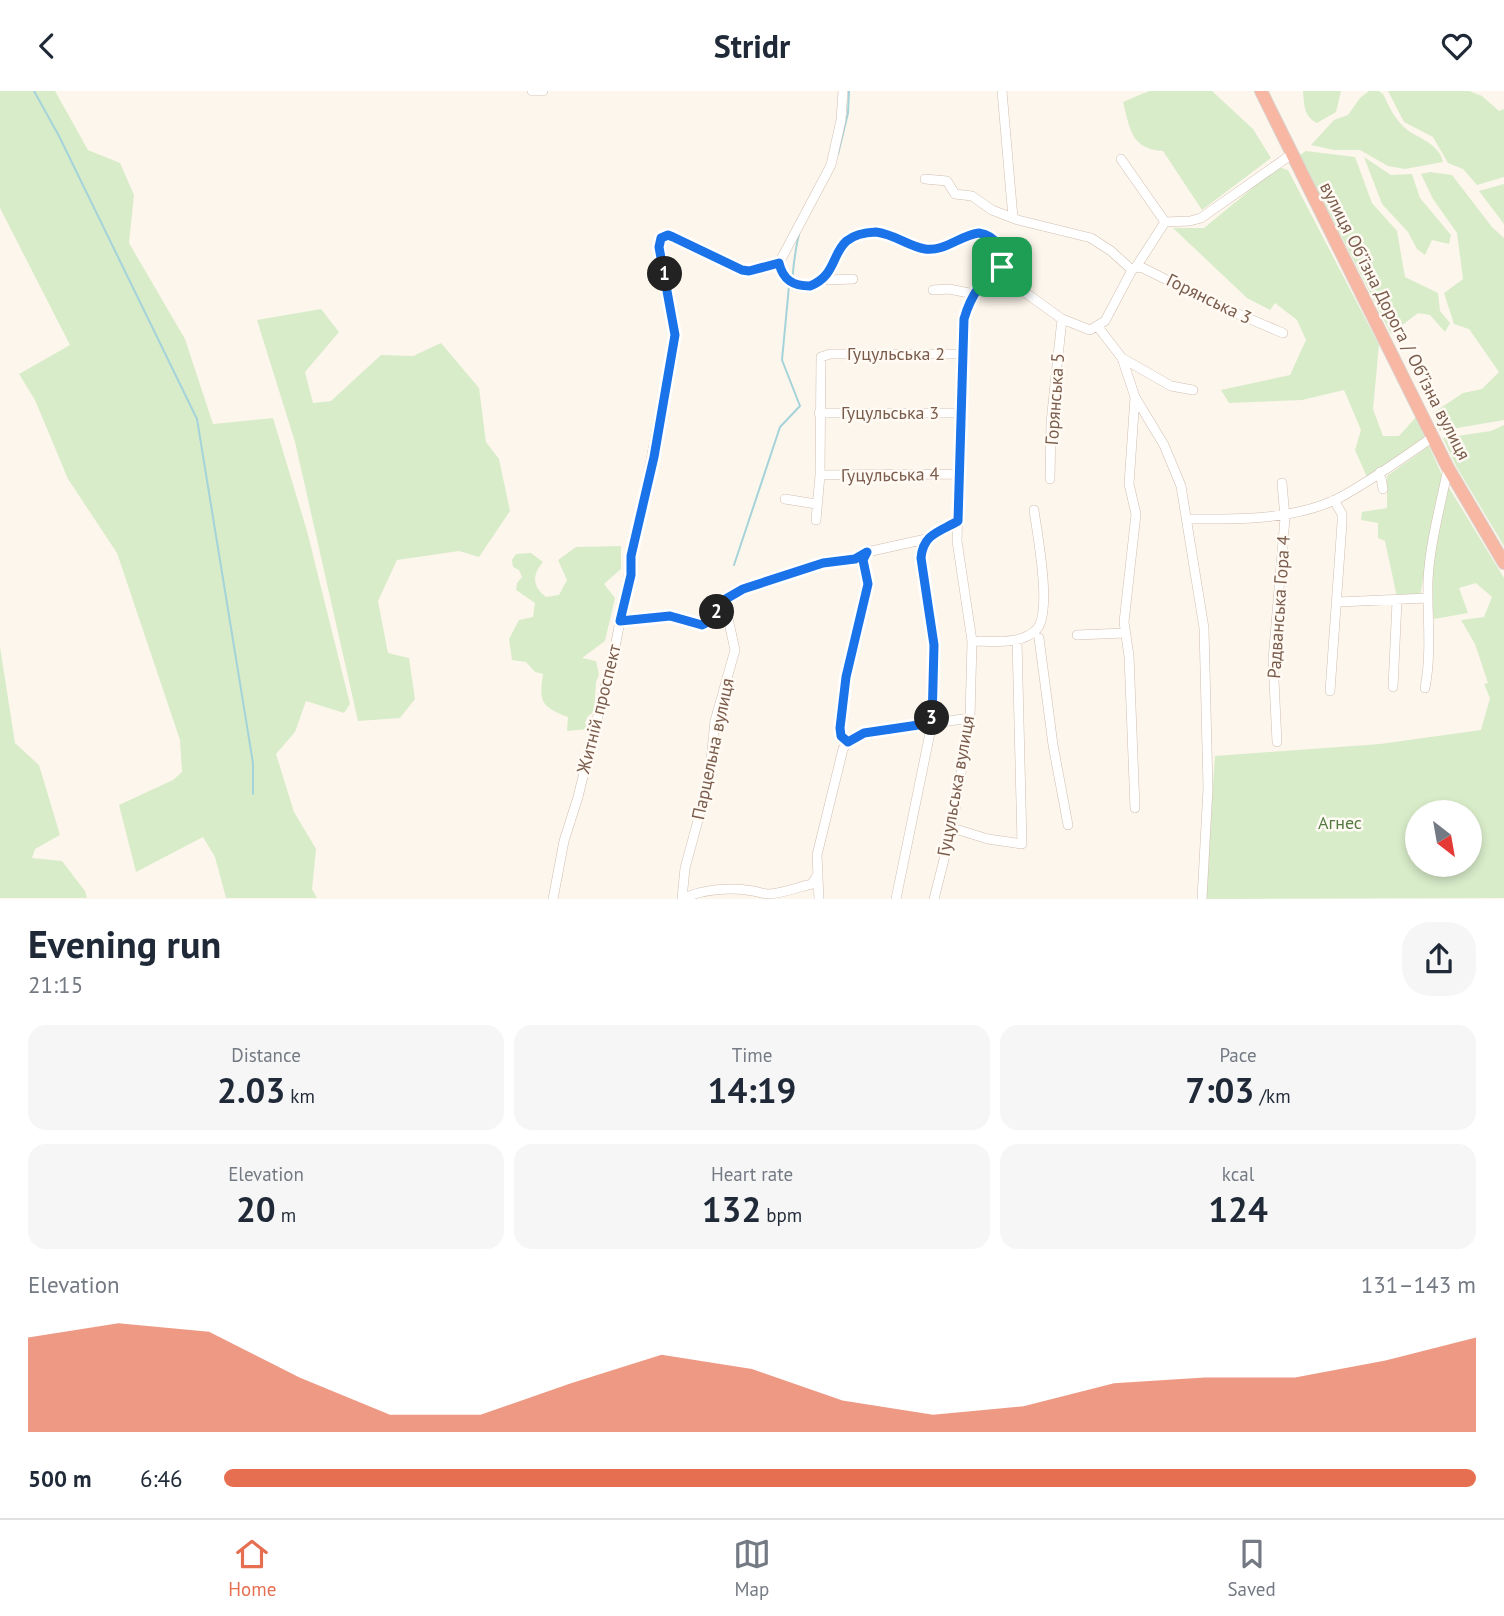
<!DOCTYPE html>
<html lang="en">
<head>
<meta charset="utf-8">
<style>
  :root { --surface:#fff; --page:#f6f6f7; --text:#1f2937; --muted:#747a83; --line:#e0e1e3; --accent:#e76f51 }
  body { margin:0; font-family:"PT Sans",sans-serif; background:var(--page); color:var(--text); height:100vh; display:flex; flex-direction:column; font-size:26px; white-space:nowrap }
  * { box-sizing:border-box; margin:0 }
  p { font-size:23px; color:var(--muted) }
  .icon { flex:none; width:38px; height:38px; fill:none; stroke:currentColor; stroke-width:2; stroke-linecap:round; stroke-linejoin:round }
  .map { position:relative; height:808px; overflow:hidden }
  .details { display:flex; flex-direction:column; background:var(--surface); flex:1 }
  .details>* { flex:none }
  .needle { width:46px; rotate:149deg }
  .controls { position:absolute; left:1405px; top:709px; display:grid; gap:14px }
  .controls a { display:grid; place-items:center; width:77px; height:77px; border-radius:50%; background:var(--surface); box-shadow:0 4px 10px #0003; font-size:35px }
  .pin { position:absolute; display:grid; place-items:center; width:60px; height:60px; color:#fff; margin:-30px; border-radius:14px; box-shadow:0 4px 10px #0006 }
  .km { position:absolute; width:35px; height:35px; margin:-18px; border-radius:50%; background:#222; color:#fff; font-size:19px; line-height:35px; text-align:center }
  .round { display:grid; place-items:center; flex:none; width:74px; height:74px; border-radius:28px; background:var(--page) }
  .head { display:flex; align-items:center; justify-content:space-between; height:119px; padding:0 28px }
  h1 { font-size:38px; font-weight:700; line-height:52px }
  .stats { display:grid; grid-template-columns:repeat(3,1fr); gap:10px; height:119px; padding:7px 28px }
  .stats div { display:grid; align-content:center; border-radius:18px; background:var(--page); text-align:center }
  .stats b { font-size:35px; font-weight:700 }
  .stats small { font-size:19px; font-weight:400 }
  .stats p { font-size:19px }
  .chart { height:196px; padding:14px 28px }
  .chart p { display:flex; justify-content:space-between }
  .chart svg { width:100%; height:126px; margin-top:7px; fill:var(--accent); opacity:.7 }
  ul { padding:0 28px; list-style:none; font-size:23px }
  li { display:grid; grid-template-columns:112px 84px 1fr; align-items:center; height:52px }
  li i { height:18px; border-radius:9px; background:var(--accent) }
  header { display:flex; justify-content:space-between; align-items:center; height:91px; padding:0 28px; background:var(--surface); font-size:32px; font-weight:700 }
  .tabs { display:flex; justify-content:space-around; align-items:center; height:98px; border-top:2px solid var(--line); background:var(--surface); font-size:19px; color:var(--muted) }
  .tabs a { display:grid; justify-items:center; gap:4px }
  .tabs .current { color:var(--accent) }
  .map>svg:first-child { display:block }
  .green { fill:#d8ecc9; fill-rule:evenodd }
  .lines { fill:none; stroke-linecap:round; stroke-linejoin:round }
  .stream { stroke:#a5d3da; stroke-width:2 }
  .minor-casing { stroke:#d1beb0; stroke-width:10 }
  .highway-casing { stroke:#dad1cd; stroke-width:14 }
  .minor { stroke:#fff; stroke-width:9 }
  .highway { stroke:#f7b7a3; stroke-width:12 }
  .route-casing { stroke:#fff; stroke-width:14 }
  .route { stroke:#1a73e8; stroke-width:9 }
  .labels { text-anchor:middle; stroke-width:5; stroke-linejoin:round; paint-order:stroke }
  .street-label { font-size:18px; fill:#7a5c4d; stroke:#fffaf3 }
  .park-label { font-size:18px; fill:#537a41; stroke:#fffaf3 }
</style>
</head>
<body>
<header><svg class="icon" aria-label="back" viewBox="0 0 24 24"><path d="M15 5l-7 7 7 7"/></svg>Stridr<svg class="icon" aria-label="heart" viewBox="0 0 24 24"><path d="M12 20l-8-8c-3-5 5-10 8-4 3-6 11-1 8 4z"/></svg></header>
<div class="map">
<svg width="1504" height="808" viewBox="0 0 1504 808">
  <rect width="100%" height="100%" fill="#fdf6ec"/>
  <path class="green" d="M0,0H55L88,59L120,72L134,104L129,152L185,248L213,333L273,327L307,440L350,613L344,622L306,610L295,641L276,663L294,721L316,758L312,798L317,807H226L215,766L203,746L136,781L119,714L173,689L182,681L180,649L117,462L68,388L35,309L19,283L70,254L0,117Z
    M1149,0H1212L1253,38L1271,67L1202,119L1163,60C1131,58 1130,38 1123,11Z
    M1303,0H1341L1336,21L1317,32C1304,26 1304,13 1303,0Z
    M1369,0H1379L1383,3C1388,13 1393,25 1401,33C1414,48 1438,49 1443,71L1405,78L1388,75L1360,59H1334L1311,54L1334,29L1348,24L1360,7Z
    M1388,0H1469L1482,5L1499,20L1504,18V86L1477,94L1463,78L1448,72L1433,46L1404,31Z
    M1306,60L1355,66L1372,112L1397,140L1405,186L1438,202L1440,220L1450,232L1445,241L1430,224L1418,222L1391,243L1300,64Z
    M1364,66L1391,84L1412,83L1420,107L1451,144L1449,153L1432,149L1425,164L1417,158L1408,141L1382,113Z
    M1278,76L1288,79L1379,254L1373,318L1383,345H1399L1416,326L1425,347L1367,386L1355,359L1361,339L1344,299L1302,309L1229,312L1221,299L1290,284L1306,249L1297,229L1275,212L1270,219L1247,207L1173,137H1204Z
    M1430,81L1452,84L1492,136L1504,147V329L1440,340L1433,322L1463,302L1482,298L1499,281L1469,238L1454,233L1444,202L1463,188L1457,142L1433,108L1421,83Z
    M1504,93V133L1479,100Z
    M321,218L339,241L305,281L313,312L331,310L381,264L413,265L441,252L479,297L486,351L499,368L510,420L479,466L459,460L397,469L378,510L388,562L409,567L415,608L400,627L358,630L295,351L257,229Z
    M1504,334V455L1456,375L1443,347L1491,340Z
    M1429,355L1442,384L1420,505L1397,506L1385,450L1378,447V432L1361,429L1362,421L1387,417V385Z
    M1448,395L1504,487V807L1205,808L1215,665L1380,653L1481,639L1490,607L1484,593L1488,592L1475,553L1461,529L1484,526L1492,506L1476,492L1459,497L1468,522L1434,528C1428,481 1439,440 1448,395ZM1418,721H1470V774H1418Z
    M621,455V478L604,493L615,507L605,550L582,567L596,570L599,584L596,591L594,621L588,625L585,632L588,638L567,640L568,626C540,615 539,610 543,583L535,581L526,571L512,569L509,548L519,529L533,526L535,512L516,499L517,492L522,486L519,479L513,476L512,469L516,463L531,462L543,471C532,484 532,495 546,506L559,504L567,489L558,469L576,456Z
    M0,556L15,652L39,674L60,744L35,758L32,767L62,770L85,800L87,807H0Z"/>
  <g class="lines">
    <path class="stream" d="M34,0L59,45L197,328L253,672V703
      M838,63L848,22L849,0
      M793,186C792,182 797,149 799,144
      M734,474L780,336L800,315L782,269L789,195"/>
    <defs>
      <path id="minor" d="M532,0H543
        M843,0L841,29L831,74L779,172C782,181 784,189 794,193C832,210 830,148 860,142C886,136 904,156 928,158C946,159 961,144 979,142C996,145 1005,159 1002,176L1026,202L1041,213L1062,228L1090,239L1105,230L1132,179
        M1002,0L1013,127
        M1121,68L1165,131
        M925,88L947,90L955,103L972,105L992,119L1018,129L1091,147L1111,160L1132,179L1136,176L1143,177L1219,215L1283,242
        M1136,176L1165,131L1190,130L1201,127L1292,63
        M825,185L828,189L853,188
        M933,199L949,198L974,203
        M1098,236L1122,267L1135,306L1164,354L1181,395L1204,537L1208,697L1202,808
        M1122,267L1171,295L1193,299
        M1135,306L1129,393L1136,423L1124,531L1129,565L1135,717
        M819,322H961
        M1380,381L1383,398
        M820,384L959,383
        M1050,388L1051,331L1062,228
        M785,408L816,413
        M1187,428C1236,428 1290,430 1337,408C1370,391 1402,367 1433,346
        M816,429L820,384L821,266L830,263H962
        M1338,511L1428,507
        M620,530L670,525L702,534L708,531L724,509L743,498L823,472L855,468L867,461L926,448L958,430
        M1077,544L1125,542
        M1039,547L1053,654L1068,734
        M972,550C992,550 1021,554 1036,539C1053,523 1037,442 1034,419
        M1393,596L1397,510
        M1425,597C1432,560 1427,525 1428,489C1430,451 1441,413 1448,377
        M1330,600L1342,432V423L1334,409
        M848,651L864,642L970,627
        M1277,651L1273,569L1285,427L1282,392
        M952,737L988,748L1022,753L1017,549
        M553,808L564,750L578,706L616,551L675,244L658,153L668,144L742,179L749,180L779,172
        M682,808L685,777L709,689L715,630L735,559L724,509
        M683,808C701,798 732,796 753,800C759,801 763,803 769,803C784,802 798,796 812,793L816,786
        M819,808L817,764L843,658L848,651L841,645L840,637L846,586L868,493L863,469L866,462
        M896,808L932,632L934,554L921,467L922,453L926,448
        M934,808L952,737L970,627L972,550L957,450L964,228C971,206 982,187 1002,176"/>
      <path id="highway" d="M1261,0L1448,377L1504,472"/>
    </defs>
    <use href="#minor" class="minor-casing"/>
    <use href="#highway" class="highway-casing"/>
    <use href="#minor" class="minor"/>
    <use href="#highway" class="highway"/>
  </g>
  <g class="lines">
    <defs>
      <path id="route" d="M876,141C894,143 908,155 925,158C944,161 961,144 979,142C996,145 1005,159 1002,176C982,187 970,207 964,228L958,430C939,441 923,443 921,467L934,554L932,632L864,642L848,651L841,645L840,637L846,586L868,493L863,469L867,461L855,468L823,472L743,498L724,509L708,531L702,534L670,525L620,530L631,484V465L654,366L675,244L659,156L661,147L668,144L673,146L742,179L749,180L779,172C783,189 793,195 810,195C846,181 824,143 876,141Z"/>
    </defs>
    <use href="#route" class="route-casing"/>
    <use href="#route" class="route"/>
  </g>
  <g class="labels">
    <g class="street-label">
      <text transform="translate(1209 208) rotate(26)" y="6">Горянська 3</text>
      <text transform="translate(1395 230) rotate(63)" y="6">вулиця Обʼїзна Дорога / Обʼїзна вулиця</text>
      <text x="896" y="269">Гуцульська 2</text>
      <text transform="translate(1055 308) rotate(-86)" y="6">Горянська 5</text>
      <text x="890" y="328">Гуцульська 3</text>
      <text transform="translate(890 384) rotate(-1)" y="6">Гуцульська 4</text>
      <text transform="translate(1279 516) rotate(-86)" y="6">Радванська Гора 4</text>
      <text transform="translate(599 618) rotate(-76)" y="6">Житній проспект</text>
      <text transform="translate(713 658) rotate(-78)" y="6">Парцельна вулиця</text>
      <text transform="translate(956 695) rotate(-80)" y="6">Гуцульська вулиця</text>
    </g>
    <g class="park-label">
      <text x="1340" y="738">Агнес</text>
    </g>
  </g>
</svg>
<div class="controls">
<a><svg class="needle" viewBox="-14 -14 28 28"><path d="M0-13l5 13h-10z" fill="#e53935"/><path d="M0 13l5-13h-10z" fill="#747a83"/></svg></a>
</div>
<div class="pin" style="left:1002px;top:176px;background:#1e9e55"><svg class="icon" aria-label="arrive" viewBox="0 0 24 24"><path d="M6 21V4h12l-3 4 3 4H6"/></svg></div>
<b class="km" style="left:665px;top:183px">1</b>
<b class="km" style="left:717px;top:521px">2</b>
<b class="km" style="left:932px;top:627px">3</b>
</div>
<section class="details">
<div class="head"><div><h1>Evening run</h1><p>21:15</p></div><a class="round"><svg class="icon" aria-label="share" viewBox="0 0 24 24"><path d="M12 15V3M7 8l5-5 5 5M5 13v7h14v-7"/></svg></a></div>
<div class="stats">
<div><p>Distance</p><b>2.03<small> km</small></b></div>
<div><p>Time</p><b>14:19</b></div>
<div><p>Pace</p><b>7:03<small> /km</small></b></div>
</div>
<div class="stats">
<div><p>Elevation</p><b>20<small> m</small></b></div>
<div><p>Heart rate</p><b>132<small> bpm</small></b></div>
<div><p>kcal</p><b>124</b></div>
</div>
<div class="chart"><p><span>Elevation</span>131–143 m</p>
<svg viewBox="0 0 160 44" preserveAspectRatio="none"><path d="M0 44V11L10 6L20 9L30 25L40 38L50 38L60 27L70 17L80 22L90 33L100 38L110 35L120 27L130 25L140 25L150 19L160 11V44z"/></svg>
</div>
<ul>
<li><b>500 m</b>6:46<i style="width:100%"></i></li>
</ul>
</section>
<nav class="tabs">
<a class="current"><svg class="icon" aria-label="home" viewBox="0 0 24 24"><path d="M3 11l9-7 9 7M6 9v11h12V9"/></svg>Home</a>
<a><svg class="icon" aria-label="map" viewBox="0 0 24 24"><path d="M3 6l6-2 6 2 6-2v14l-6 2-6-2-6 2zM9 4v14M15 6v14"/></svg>Map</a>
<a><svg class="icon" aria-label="saved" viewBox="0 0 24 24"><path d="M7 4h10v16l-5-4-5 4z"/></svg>Saved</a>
</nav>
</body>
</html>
